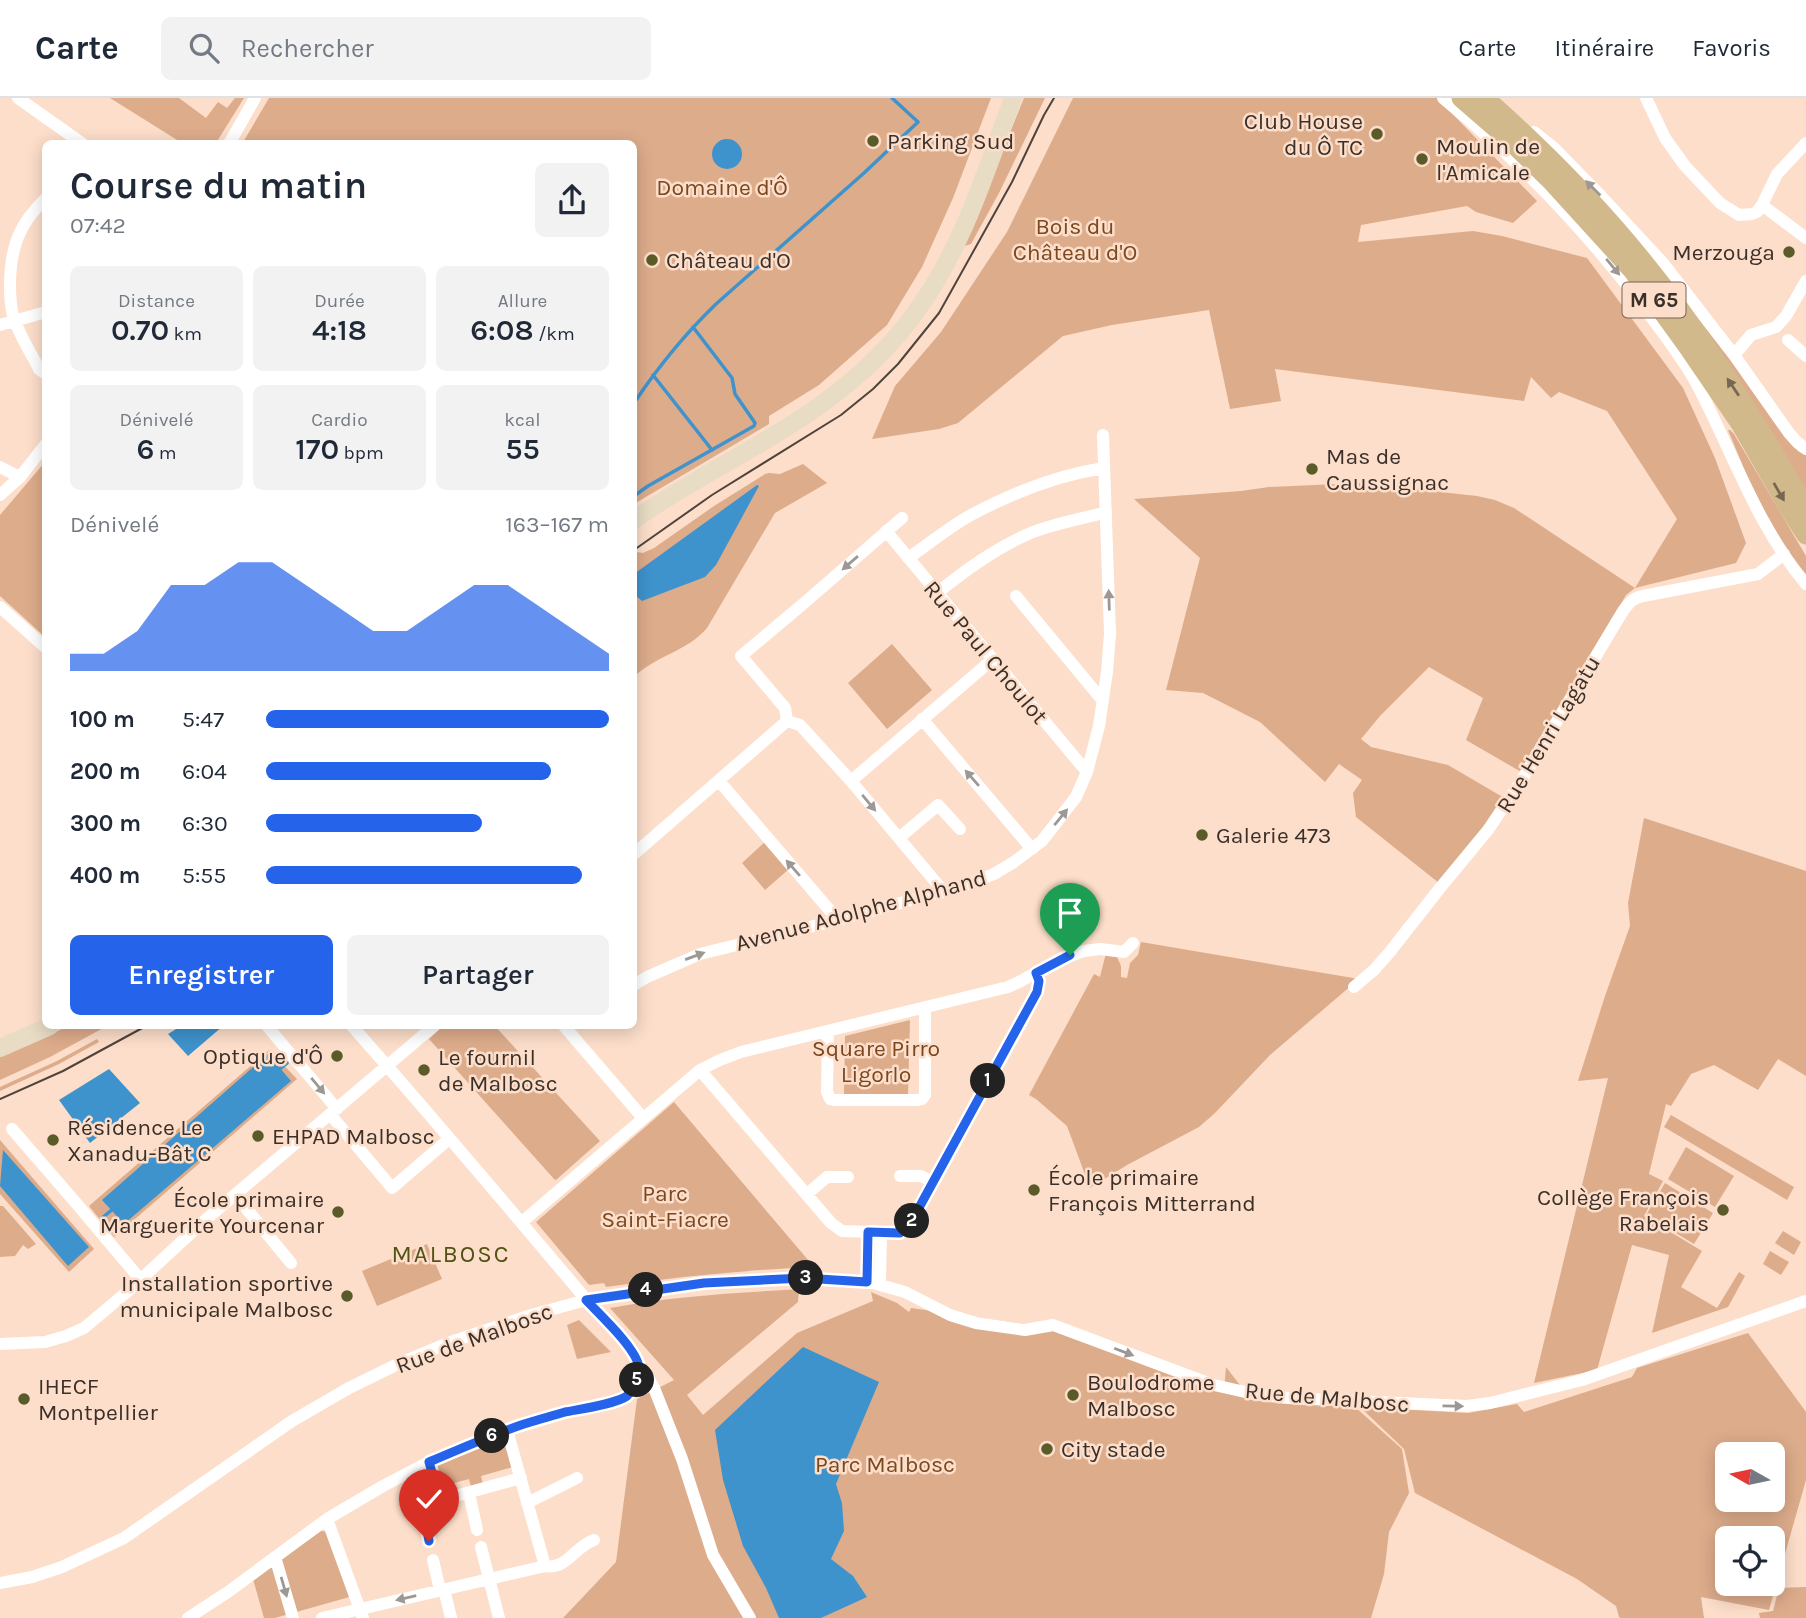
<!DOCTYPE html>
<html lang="fr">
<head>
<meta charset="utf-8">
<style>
  :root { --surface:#fff; --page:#f2f2f3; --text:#1f2937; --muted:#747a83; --line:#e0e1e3; --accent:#2563eb }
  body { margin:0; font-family:Karla,sans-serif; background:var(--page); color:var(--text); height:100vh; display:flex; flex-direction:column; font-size:26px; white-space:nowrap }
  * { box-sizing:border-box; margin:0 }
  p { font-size:23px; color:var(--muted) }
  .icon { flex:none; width:38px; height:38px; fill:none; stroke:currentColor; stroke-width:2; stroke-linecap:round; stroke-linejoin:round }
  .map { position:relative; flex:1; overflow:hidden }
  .panel { position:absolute; left:42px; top:42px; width:595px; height:889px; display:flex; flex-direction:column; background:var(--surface); border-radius:10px; box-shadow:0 4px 18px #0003 }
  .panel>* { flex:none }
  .needle { width:46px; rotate:279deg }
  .buttons { position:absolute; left:1715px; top:1344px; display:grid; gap:14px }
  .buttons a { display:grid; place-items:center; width:70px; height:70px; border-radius:10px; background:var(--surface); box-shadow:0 4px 18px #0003; font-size:35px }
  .pin { position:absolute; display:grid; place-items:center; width:60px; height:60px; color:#fff; margin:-72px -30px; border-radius:50% 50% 50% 0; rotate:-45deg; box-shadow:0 0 7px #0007 }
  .pin .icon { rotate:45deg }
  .km { position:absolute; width:35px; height:35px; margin:-18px; border-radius:50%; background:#222; color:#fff; font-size:19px; line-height:35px; text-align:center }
  .round { display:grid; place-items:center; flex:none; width:74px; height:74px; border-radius:10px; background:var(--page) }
  .summary { display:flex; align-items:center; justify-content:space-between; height:119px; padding:0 28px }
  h1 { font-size:38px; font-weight:600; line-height:52px }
  .figures { display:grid; grid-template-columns:repeat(3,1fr); gap:10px; height:119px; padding:7px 28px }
  .figures div { display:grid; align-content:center; border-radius:10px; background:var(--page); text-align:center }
  .figures b { font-size:30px; font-weight:600 }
  .figures small { font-size:19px; font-weight:400 }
  .figures p { font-size:19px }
  .chart { height:196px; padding:14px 28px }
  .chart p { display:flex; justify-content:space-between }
  .chart svg { width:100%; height:126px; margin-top:7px; fill:var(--accent); opacity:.7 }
  .button { display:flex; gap:14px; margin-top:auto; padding:14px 28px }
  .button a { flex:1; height:80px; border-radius:10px; background:var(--accent); color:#fff; font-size:28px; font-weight:600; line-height:80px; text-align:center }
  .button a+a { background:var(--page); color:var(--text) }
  ul { padding:0 28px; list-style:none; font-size:23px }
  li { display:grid; grid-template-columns:112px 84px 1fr; align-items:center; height:52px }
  li i { height:18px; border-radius:9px; background:var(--accent) }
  header { display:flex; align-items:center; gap:42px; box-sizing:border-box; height:98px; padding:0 35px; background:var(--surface); border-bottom:2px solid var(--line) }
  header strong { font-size:33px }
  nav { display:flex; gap:38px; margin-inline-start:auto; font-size:24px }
  .search { width:490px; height:63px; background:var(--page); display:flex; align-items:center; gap:18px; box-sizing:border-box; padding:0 24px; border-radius:10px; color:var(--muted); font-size:26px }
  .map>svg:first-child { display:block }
  .green { fill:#ddac8b; fill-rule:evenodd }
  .water { fill:#3f93cd }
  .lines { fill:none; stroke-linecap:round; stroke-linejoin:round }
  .stream { stroke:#3f93cd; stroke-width:3.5 }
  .minor { stroke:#fff; stroke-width:12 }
  .secondary { stroke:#e8dcc5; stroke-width:18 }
  .primary { stroke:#d2b98c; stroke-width:19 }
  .tram { stroke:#50433b; stroke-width:2 }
  .oneway { fill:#9d9894 }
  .oneway2 { fill:#776751 }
  .route-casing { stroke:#fff; stroke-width:14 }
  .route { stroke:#2563eb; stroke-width:9 }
  .poi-dot { fill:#5a5b28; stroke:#fcdeca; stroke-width:2.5 }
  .labels { text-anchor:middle; stroke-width:5; stroke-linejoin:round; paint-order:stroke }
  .shield { fill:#fcdeca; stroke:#756459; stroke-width:2 }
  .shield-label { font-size:21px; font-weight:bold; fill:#3b3029 }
  .poi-label { font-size:23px; fill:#3b3029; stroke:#fcdeca; text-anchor:start }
  .park-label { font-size:23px; fill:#7b471f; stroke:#fcdeca }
  .street-label { font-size:23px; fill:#3b3029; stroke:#fcdeca }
  .neighbourhood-label { font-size:24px; letter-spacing:2px; fill:#525216; stroke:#fcdeca }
</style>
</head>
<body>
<header>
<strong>Carte</strong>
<div class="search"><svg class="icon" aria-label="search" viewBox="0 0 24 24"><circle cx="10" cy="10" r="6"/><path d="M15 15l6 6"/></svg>Rechercher</div>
<nav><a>Carte</a><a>Itinéraire</a><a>Favoris</a></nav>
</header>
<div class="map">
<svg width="1806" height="1520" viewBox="0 0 1806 1520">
  <rect width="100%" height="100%" fill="#fcdeca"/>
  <path class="green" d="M110,0H179L206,20L218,4L227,10L235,0H244L216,45H182Z
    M269,0H991L953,100L922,169L887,227L819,287L769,318V326L634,406V46H242Z
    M1024,0H1045L999,95L971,146L964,148Z
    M1073,0H1437L1537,103L1513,125L1476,114L1467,108L1361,127L1358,144L1473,133L1502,138L1587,160L1683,290L1715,360L1746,445L1736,465L1635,490L1626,497L1523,675L1466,642L1483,600L1429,569L1380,618L1361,641L1371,649L1448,667L1506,701L1439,785L1356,719L1353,695L1362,682L1339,666L1325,684L1260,624L1203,595L1166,592L1200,460L1134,401L1241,393L1269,389L1359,385L1477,398L1495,402L1514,410L1635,490L1677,421L1607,313L1559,294L1551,300L1531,279L1524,303L1275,271L1281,303L1230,311L1209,212L1112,227L1063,238L958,325L939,331L872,341L895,288L941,234L1007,134Z
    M1682,194L1794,349L1799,354L1806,356V400Z
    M1728,332H1730L1734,336L1806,458V480L1795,466L1755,397Z
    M45,364V539L0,498V417Z
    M803,366L827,385L775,415L707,530C688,553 655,558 634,579V457L637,454L643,455L654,450L714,408L765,376L769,375L780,376Z
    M892,546L932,592L887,631L848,585Z
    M1644,720L1806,773V978L1778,961L1758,992L1714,967L1691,976L1671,1008L1666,1006L1649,1076L1663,1083L1644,1118L1702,1153L1681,1189L1717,1210L1739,1174L1745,1178L1728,1209L1652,1235L1669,1157L1632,1147L1597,1272L1534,1285L1608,980L1578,983L1605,898L1630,828L1628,805Z
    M766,743L789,771L765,792L742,765Z
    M1141,844L1359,881L1270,957L1215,1015L1199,1029L1127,1067L1090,1090L1067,1028L1036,1001L1029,997L1094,876L1100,879L1106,855L1117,859L1121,868V879L1127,880L1130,865L1138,857Z
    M910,922L908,997L844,996L845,938Z
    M68,928H107L50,959L0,982V958L33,945Z
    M443,928H495L600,1043L556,1082L554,1081L429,941Z
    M97,941L99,944L59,966L0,993V989L57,963Z
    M269,952L297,981L114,1139L89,1108Z
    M674,1004L814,1169C744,1172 675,1179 606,1189L604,1185L589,1187L536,1124Z
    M1671,1017L1794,1089L1787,1102L1664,1029Z
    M0,1042L94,1151L69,1174L0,1096Z
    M1686,1049L1734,1078L1715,1109L1668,1081Z
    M1665,1085L1713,1115L1694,1146L1646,1117Z
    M0,1108H3L36,1146L28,1151L23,1147L15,1158L0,1159Z
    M1783,1133L1801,1144L1794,1157L1775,1145Z
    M427,1146L442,1181L377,1208L362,1173Z
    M1770,1153L1789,1164L1781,1177L1763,1166Z
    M799,1191L798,1204L687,1297L703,1317L797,1235L873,1203L871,1194L897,1205L909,1214L911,1210L1039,1228L1224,1292L1226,1269L1250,1300L1355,1309L1402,1351L1409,1395L1389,1434L1384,1476L1371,1520H563L616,1464L637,1301L674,1282L610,1210C673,1198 736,1195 799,1191Z
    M579,1222L611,1254L577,1261L567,1227Z
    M1748,1235L1806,1314V1382L1769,1512L1701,1499L1704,1520H1621L1619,1519L1616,1508L1577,1481L1415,1395L1404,1351L1360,1309L1468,1315L1517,1306L1524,1314L1632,1279L1637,1270ZM1727,1356H1773V1402H1727ZM1727,1440H1773V1486H1727Z
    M500,1340L506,1341L513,1369L481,1378L483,1386L471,1389L469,1381L439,1389L433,1368Z
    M321,1433L328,1434L353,1498L275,1520H264L253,1481Z
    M1806,1489V1520H1760L1759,1515L1773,1513L1779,1490Z"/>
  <path class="water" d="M712 56a15 15 0 1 1 30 0a15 15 0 1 1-30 0Z
    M757,387L759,388L716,467L705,479L642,503L634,496V476Z
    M181,928H223L188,958L168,936Z
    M268,956L291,983L124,1126L102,1102Z
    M109,971L140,1005L90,1045L59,1002Z
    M3,1052L89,1149L68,1168L0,1088Z
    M803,1249L879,1284L836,1386L842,1405L844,1433L831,1461L853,1478L867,1499L821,1520H779L766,1490L743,1448L723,1382L715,1332Z"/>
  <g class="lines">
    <path class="stream" d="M653,277L712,352
      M634,305C658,269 685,236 716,206L864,75L918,24L892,0
      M634,398L648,388L754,328L755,325L735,296L732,280L693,229
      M278,972L287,965
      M102,1120L114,1110"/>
    <path class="minor" d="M18,0L83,46
      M1443,0C1517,61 1584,130 1642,207C1660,231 1679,255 1694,281C1731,349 1755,426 1806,486
      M1646,0L1665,40L1685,68L1720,105L1739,117L1752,116L1757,114L1762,107L1777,76L1806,45
      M1534,34L1554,50L1601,98L1663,165L1734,257L1789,335L1797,344L1806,351
      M229,46L255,0
      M46,100C20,125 11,147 10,183C10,196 10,209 14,221C20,238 31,255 39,271L46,276
      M1762,107L1806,140
      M0,227L46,214
      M1788,242L1806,258
      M1734,257L1751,237L1776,229L1786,218L1806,183
      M0,369L20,379
      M0,397L20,379L46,346
      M886,433L1087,674
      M908,460C929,446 949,429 971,417C1012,395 1058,377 1104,370
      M937,495C967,471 997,449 1033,434C1056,425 1082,421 1106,414
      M1016,498L1103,603
      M0,509L46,550
      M922,621L1032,751
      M787,623L785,610L741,558L803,506L902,420
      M787,623L800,627L851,683L944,794
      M719,683L838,822
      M851,683L993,561
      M899,740L938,707L960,731
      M634,756L787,623
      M634,887L647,879L700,856L838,822L966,787L994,776L1014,764L1042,743L1076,699L1087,674L1099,628L1107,574L1110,536L1103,337
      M1354,889L1374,872L1389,855L1440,790L1488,732L1521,683L1623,513C1629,505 1633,500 1643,498L1758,476L1784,456
      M267,928L337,1011
      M352,928C431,1017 508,1109 585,1200C601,1220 636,1247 639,1272L646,1276L654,1290L682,1361L713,1457L750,1520
      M564,928L643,1020
      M828,933L827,994L830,1001L835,1002H917L922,1001L925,997V909
      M700,972L831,1125L842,1133L900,1135L909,1128L912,1123L1037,894L1039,883L1036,875
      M330,1016L392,1090L449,1041
      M12,1031L76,1105L140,1181
      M900,1078H921L933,1084
      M807,1096L827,1079H848
      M236,1098L291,1165
      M522,1124L700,972L720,962L741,954L1008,889L1021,883L1055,864L1084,853L1100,851L1124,854L1133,845
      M868,1184V1134
      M880,1186L881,1135
      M0,1246L45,1244L66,1238L84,1230L127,1194L204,1123L434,928
      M507,1332L545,1468
      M429,1364L440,1403
      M469,1395L477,1432
      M527,1405L577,1380
      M327,1421L363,1520
      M429,1443L424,1415L430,1405L521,1380
      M481,1449L499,1520
      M275,1459L293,1520
      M433,1462L440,1492
      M0,1485L32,1479L62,1469L124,1440L292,1323L349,1290L398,1266L448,1245L528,1218L586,1202L703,1185L803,1180L873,1185L905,1194L950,1217L976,1225L1025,1232L1053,1227L1214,1287L1254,1296L1288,1300L1467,1308L1490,1305L1582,1282L1806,1203
      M444,1491L451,1520
      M188,1520L228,1494L327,1421L383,1388L429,1364L507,1332L563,1315L617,1303L626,1298L633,1291L638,1280L639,1272
      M322,1520L545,1468C567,1472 575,1448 594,1442"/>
    <path class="secondary" d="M634,422C693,380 760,350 819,308C858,280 893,248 920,208C964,146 987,70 1013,0
      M0,950L50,928"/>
    <path class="primary" d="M1461,0L1506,39L1552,84L1632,172L1687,248L1741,327L1788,409L1806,437
      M1485,0C1553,60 1620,130 1674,203C1722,269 1766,339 1806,411"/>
    <path class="tram" d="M634,452L712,397L841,317L873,291L898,266L939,215L1012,84L1044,17L1054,0
      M0,1001L63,973L146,928"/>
  </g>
  <defs><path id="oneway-solid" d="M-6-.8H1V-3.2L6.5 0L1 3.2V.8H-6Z" transform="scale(1.75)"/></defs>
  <g class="oneway">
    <use href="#oneway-solid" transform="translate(1593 90) rotate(-135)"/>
    <use href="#oneway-solid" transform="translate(1613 169) rotate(50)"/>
    <use href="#oneway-solid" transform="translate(850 465) rotate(139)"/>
    <use href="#oneway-solid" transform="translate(1109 502) rotate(-92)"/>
    <use href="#oneway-solid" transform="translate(972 680) rotate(-131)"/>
    <use href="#oneway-solid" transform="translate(869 705) rotate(50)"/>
    <use href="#oneway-solid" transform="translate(1061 719) rotate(-51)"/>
    <use href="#oneway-solid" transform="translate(793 770) rotate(-131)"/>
    <use href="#oneway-solid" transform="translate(695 858) rotate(-20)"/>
    <use href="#oneway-solid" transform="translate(318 988) rotate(50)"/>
    <use href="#oneway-solid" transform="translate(1124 1254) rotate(21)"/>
    <use href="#oneway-solid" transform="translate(1453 1308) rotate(1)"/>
    <use href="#oneway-solid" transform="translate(284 1489) rotate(74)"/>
    <use href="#oneway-solid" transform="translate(406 1500) rotate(167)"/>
  </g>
  <g class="oneway2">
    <use href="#oneway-solid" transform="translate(1733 289) rotate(-124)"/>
    <use href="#oneway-solid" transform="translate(1779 394) rotate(60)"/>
  </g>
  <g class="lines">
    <defs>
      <path id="route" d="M429,1443L424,1415L430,1405L440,1402L429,1364C460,1351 491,1337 524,1326C537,1322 551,1318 565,1314C580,1311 616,1306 627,1298C634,1291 640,1279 639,1269C636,1250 600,1217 586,1202L704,1185L803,1180L867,1184L868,1134L900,1135L909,1128L1037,894L1039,883L1036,875L1070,857"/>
    </defs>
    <use href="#route" class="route-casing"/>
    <use href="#route" class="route"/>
  </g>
  <g class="poi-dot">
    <circle cx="1377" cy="36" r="7"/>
    <circle cx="873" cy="43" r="7"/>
    <circle cx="1422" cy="61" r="7"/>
    <circle cx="1789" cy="154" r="7"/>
    <circle cx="652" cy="162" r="7"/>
    <circle cx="1312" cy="371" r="7"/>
    <circle cx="1202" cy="737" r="7"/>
    <circle cx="337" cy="958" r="7"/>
    <circle cx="424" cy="972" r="7"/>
    <circle cx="258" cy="1038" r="7"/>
    <circle cx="53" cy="1042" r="7"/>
    <circle cx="1034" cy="1092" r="7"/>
    <circle cx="1723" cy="1112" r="7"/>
    <circle cx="338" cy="1114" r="7"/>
    <circle cx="347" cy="1198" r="7"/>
    <circle cx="1073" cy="1297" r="7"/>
    <circle cx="24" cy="1301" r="7"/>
    <circle cx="1047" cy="1351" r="7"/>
  </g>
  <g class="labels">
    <rect class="shield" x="1622.5" y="184.5" width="63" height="35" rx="5"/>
    <g class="shield-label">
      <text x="1654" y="209">M 65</text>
    </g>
    <g class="poi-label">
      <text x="1363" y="31" text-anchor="end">Club House<tspan x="1363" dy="26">du Ô TC</tspan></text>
      <text x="887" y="51">Parking Sud</text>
      <text x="1436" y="56">Moulin de<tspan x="1436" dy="26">l'Amicale</tspan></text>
      <text x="1775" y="162" text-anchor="end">Merzouga</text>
      <text x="666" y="170">Château d'O</text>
      <text x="1326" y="366">Mas de<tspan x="1326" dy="26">Caussignac</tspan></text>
      <text x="1216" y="745">Galerie 473</text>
      <text x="323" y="966" text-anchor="end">Optique d'Ô</text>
      <text x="438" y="967">Le fournil<tspan x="438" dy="26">de Malbosc</tspan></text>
      <text x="67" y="1037">Résidence Le<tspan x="67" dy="26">Xanadu-Bât C</tspan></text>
      <text x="272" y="1046">EHPAD Malbosc</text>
      <text x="1048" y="1087">École primaire<tspan x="1048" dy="26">François Mitterrand</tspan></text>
      <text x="1709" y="1107" text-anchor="end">Collège François<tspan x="1709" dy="26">Rabelais</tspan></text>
      <text x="324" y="1109" text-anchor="end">École primaire<tspan x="324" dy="26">Marguerite Yourcenar</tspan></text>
      <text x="333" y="1193" text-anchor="end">Installation sportive<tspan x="333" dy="26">municipale Malbosc</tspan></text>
      <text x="1087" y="1292">Boulodrome<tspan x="1087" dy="26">Malbosc</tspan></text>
      <text x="38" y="1296">IHECF<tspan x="38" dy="26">Montpellier</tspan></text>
      <text x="1061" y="1359">City stade</text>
    </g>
    <g class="park-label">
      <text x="722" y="97">Domaine d'Ô</text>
      <text x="1075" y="136">Bois du<tspan x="1075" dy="26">Château d'O</tspan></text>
      <text x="876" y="958">Square Pirro<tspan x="876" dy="26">Ligorlo</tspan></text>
      <text x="665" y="1103">Parc<tspan x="665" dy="26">Saint-Fiacre</tspan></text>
      <text x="885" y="1374">Parc Malbosc</text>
    </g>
    <g class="street-label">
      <text transform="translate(986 554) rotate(50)" y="8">Rue Paul Choulot</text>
      <text transform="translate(1548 636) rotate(-59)" y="8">Rue Henri Lagatu</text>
      <text transform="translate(861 812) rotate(-15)" y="8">Avenue Adolphe Alphand</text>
      <text transform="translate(474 1240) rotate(-20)" y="8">Rue de Malbosc</text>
      <text transform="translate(1327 1299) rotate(5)" y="8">Rue de Malbosc</text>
    </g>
    <g class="neighbourhood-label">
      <text x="451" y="1164">MALBOSC</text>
    </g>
  </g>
</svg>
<div class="buttons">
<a><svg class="needle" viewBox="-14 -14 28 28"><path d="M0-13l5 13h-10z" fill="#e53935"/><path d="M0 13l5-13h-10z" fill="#747a83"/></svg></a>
<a><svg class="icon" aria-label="locate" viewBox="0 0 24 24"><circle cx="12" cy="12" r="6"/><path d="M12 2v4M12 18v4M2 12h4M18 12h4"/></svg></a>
</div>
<div class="pin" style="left:1070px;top:857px;background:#1e9e55"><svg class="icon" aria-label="arrive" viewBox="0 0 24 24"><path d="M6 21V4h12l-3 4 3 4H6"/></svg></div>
<div class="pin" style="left:429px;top:1443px;background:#d93025"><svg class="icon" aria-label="check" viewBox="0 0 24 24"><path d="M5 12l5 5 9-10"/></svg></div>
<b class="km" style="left:988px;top:983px">1</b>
<b class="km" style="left:912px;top:1123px">2</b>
<b class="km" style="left:806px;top:1180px">3</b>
<b class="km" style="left:646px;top:1192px">4</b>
<b class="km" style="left:637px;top:1282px">5</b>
<b class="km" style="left:492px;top:1338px">6</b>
<section class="panel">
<div class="summary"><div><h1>Course du matin</h1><p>07:42</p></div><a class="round"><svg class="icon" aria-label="share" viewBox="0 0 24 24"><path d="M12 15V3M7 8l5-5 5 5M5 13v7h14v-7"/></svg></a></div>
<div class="figures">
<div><p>Distance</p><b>0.70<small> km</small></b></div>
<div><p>Durée</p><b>4:18</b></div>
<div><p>Allure</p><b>6:08<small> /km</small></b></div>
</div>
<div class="figures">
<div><p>Dénivelé</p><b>6<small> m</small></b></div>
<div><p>Cardio</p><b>170<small> bpm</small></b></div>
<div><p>kcal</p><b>55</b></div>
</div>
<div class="chart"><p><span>Dénivelé</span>163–167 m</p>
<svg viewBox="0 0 160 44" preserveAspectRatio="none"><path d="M0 44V38L10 38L20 30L30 14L40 14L50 6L60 6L70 14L80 22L90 30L100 30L110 22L120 14L130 14L140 22L150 30L160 38V44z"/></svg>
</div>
<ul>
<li><b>100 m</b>5:47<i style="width:100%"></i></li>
<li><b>200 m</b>6:04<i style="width:83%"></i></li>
<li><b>300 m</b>6:30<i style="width:63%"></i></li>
<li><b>400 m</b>5:55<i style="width:92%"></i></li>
</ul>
<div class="button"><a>Enregistrer</a><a>Partager</a></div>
</section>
</div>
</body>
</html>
